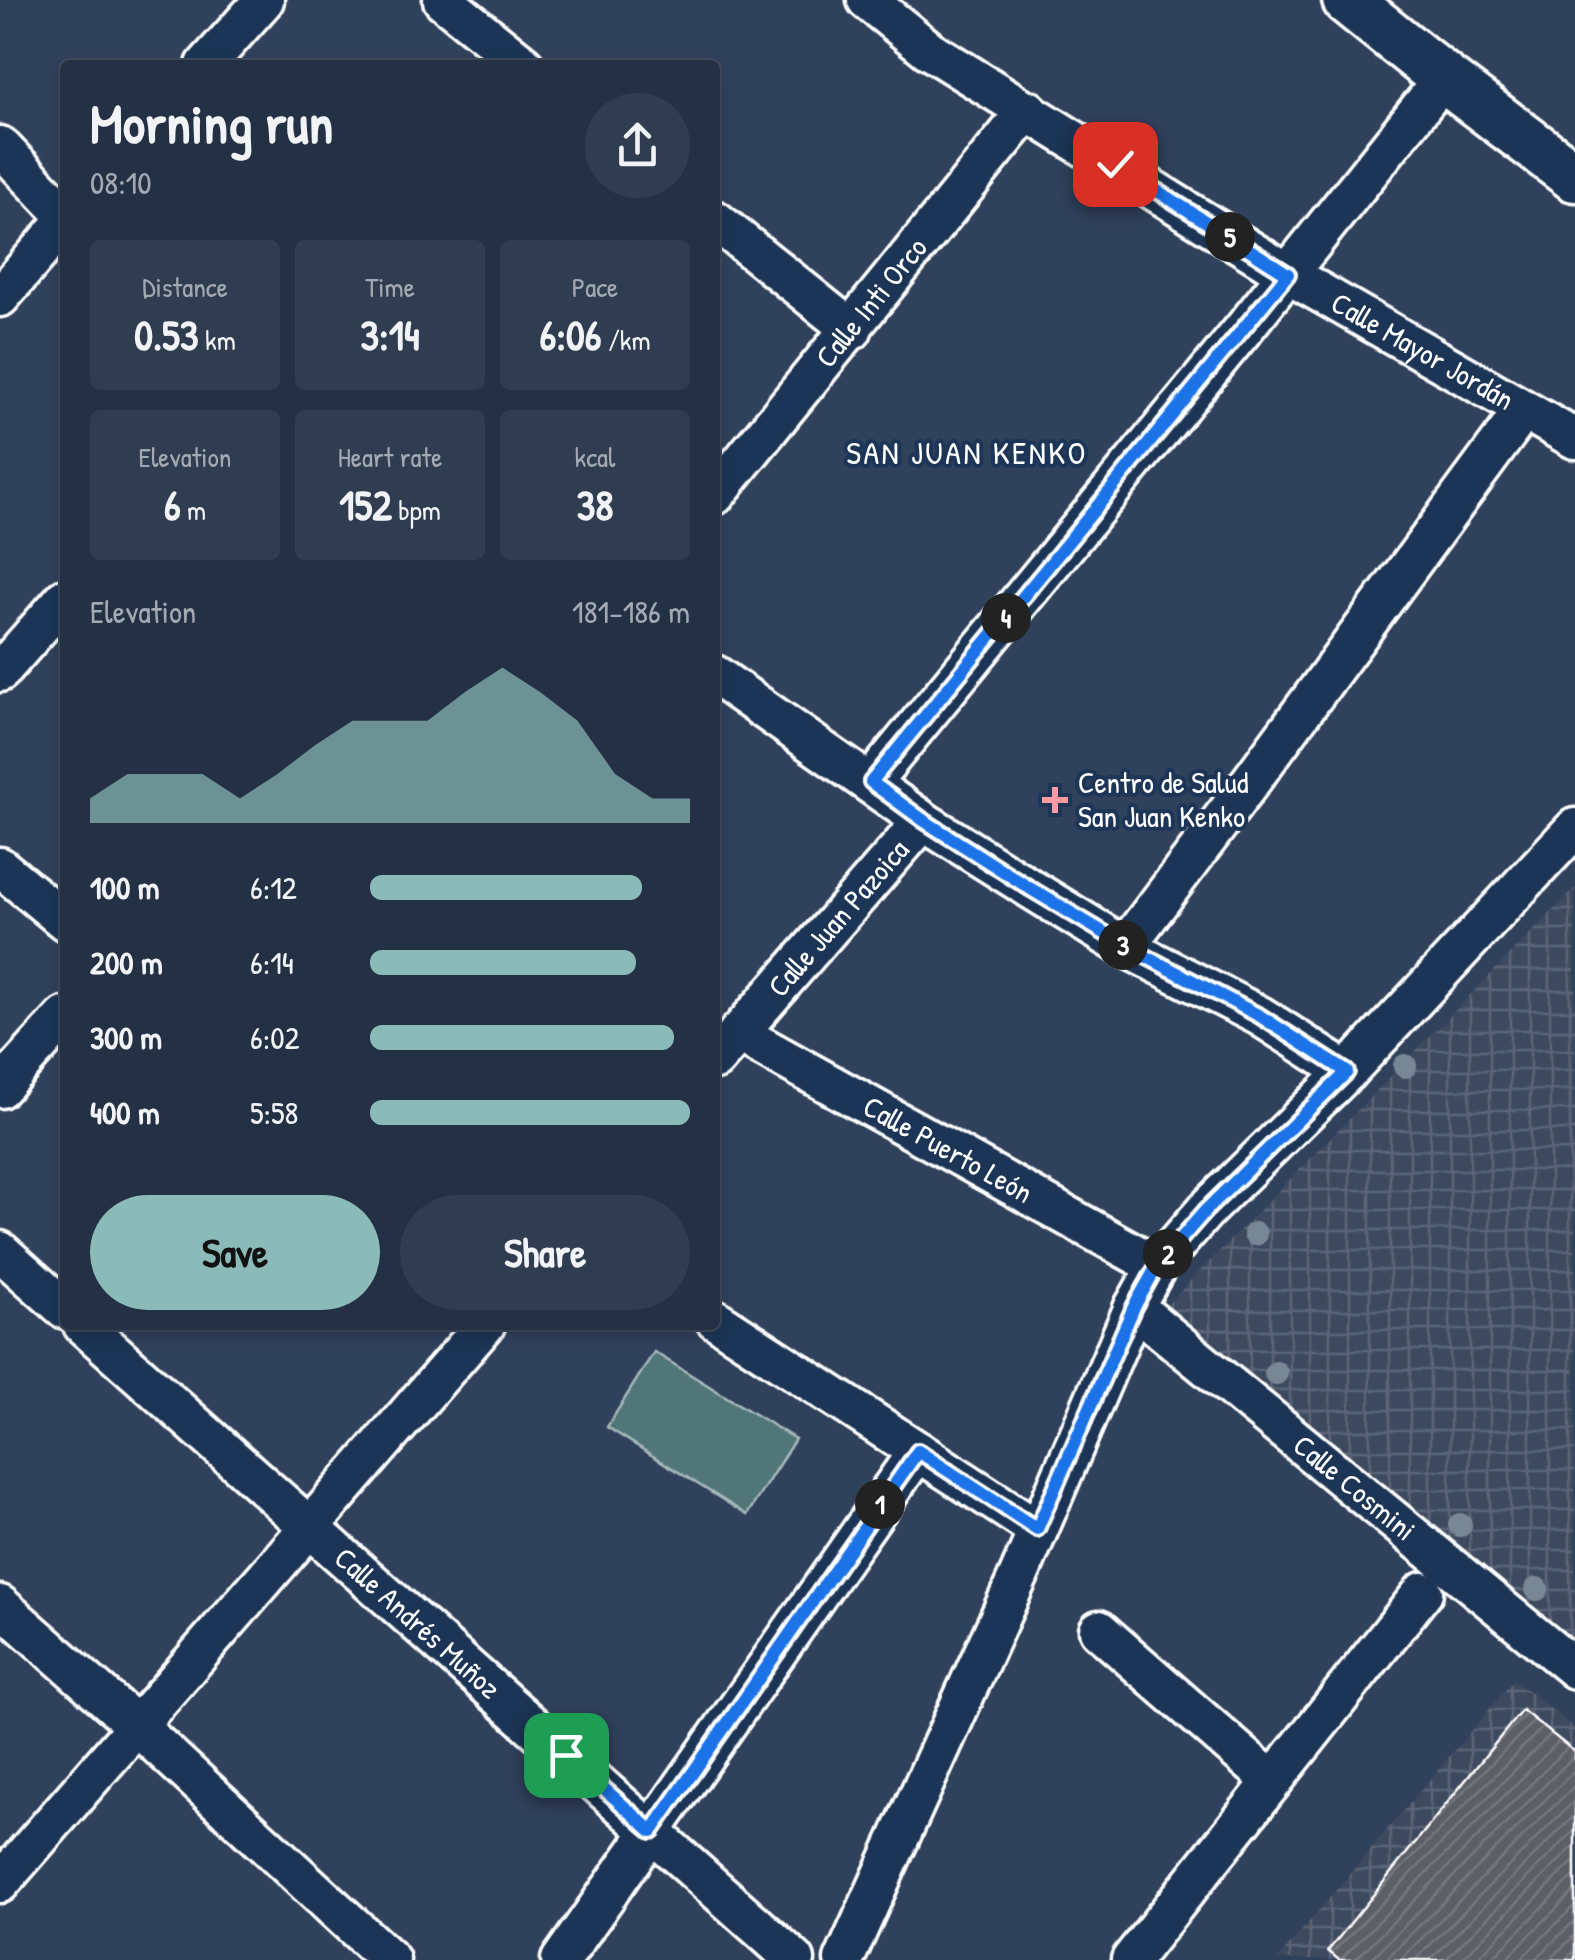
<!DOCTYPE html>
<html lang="en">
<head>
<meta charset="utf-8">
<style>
  :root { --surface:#243145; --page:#303d50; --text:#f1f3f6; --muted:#a3a9b3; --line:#414c5e; --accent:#8bbbb9 }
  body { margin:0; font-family:"Patrick Hand",sans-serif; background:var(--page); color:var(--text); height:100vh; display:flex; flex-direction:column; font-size:38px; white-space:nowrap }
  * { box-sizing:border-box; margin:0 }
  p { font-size:32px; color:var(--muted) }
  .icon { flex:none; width:55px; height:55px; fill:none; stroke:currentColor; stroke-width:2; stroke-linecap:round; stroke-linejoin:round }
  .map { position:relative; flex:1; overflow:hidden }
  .side { position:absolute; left:60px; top:60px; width:660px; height:1270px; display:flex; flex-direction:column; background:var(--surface); border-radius:10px; box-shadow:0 5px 15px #0003,0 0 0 2px var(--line) }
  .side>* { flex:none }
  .pin { position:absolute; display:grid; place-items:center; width:85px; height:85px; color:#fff; margin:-42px; border-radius:20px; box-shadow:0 5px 15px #0006 }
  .km { position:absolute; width:50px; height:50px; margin:-25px; border-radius:50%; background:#222; color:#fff; font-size:28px; line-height:50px; text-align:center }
  .round { display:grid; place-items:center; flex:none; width:105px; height:105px; border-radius:52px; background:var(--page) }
  .headline { display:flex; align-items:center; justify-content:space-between; height:170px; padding:0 30px }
  h1 { font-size:55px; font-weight:700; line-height:75px }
  .figures { display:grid; grid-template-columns:repeat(3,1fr); gap:15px; height:170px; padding:10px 30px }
  .figures div { display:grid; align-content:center; border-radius:10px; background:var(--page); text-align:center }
  .figures b { font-size:42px; font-weight:700 }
  .figures small { font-size:28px; font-weight:400 }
  .figures p { font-size:28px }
  .chart { height:280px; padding:20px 30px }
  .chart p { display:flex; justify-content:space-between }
  .chart svg { width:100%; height:180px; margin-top:10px; fill:var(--accent); opacity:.7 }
  .cta { display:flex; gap:20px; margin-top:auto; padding:20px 30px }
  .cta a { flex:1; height:115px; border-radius:60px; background:var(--accent); color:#111; font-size:40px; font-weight:700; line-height:115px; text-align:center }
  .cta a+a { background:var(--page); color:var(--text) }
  ul { padding:0 30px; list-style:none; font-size:32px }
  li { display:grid; grid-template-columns:160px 120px 1fr; align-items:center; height:75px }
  li i { height:25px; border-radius:12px; background:var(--accent) }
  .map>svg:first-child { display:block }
  .industrial { fill:url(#industrial-grid) }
  .park { fill:#517679; stroke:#a8babc; stroke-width:2.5 }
  .building { fill:url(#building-hatch); stroke:#fff; stroke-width:2.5 }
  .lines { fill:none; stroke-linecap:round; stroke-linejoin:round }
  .minor-casing { stroke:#fff; stroke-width:45 }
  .tertiary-casing { stroke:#fff; stroke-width:55 }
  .minor { stroke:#1d3557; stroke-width:38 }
  .tertiary { stroke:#1d3557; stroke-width:48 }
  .tree { fill:#778795 }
  .route-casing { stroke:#fff; stroke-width:20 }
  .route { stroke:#1a73e8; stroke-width:12 }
  .poi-dot { fill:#ff9aa2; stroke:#1d3557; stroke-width:4 }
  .labels { text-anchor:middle; stroke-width:8; stroke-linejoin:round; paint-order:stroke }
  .street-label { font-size:30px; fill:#fff; stroke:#1d3557 }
  .poi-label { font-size:30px; fill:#fff; stroke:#1d3557; text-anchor:start }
  .neighbourhood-label { font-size:32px; letter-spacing:2.5px; fill:#fff; stroke:#1d3557 }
</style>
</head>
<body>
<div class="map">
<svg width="1575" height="1960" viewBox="0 0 1575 1960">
  <defs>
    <pattern id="industrial-grid" width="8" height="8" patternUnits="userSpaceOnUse" patternTransform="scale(2.5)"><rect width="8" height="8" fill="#3e4a5f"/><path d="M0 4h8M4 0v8" fill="none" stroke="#5b6577"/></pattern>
    <pattern id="building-hatch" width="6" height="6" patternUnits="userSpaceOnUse" patternTransform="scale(2.5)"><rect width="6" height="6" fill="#5d5e67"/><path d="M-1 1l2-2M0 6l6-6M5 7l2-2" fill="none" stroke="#75767e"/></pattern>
  </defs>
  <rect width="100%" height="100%" fill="#30415c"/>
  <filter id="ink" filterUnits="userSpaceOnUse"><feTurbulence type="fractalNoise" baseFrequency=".01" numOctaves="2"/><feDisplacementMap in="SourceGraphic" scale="20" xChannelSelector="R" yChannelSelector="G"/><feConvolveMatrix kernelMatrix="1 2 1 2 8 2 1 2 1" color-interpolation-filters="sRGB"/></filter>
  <g filter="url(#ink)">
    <path class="industrial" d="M1575,888V1654L1159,1313Z
      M1514,1680L1575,1728V1960H1277Z"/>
    <path class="park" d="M654,1352L795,1439L747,1515L607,1427Z"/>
    <path class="building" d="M1522,1710L1575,1752V1960H1339L1328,1951Z"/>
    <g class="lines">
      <defs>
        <g id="minor">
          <path d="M443,0L524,65"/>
          <path id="s1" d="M867,0L929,50L1288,274L1575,439"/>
          <path d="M206,65L264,0"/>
          <path d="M0,146L65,214"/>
          <path d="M715,220L852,330"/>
          <path d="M0,297L65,222"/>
          <path id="s2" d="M715,495L1028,110"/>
          <path d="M0,672L65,598"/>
          <path d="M715,675L923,821L1031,889L1125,947L1260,1016L1347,1072"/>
          <path d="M871,782L1242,331L1444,78"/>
          <path d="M0,867L65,921"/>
          <path d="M1125,947L1245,789L1524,410"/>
          <path id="s3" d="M738,1033L1157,1266"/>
          <path id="s4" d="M715,1060L923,821"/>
          <path d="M0,1088L65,1017"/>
          <path d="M0,1251L65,1309"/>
          <path id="s5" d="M1134,1307L1575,1669"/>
          <path d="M715,1319L1037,1529"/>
          <path id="s6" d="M83,1325L795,1960"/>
          <path d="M0,1605L137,1726L390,1960"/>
          <path d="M1099,1630L1272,1781"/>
          <path d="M0,1883L485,1325"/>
          <path d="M561,1960L918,1451"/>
          <path d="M844,1960L1019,1575L1134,1307L1157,1266L1206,1210L1347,1072L1575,828"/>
          <path d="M1131,1960L1423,1592"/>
        </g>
        <path id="tertiary" d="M1347,0L1444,78L1575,177"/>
      </defs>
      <use href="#minor" class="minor-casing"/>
      <use href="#tertiary" class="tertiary-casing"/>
      <use href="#minor" class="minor"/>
      <use href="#tertiary" class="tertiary"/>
    </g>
    <g class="tree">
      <circle cx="1405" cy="1066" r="12"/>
      <circle cx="1255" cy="1234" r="12"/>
      <circle cx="1276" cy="1373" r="12"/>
      <circle cx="1460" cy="1525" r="12"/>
      <circle cx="1537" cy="1589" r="12"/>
    </g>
  </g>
  <g class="lines" filter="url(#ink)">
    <defs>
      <path id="route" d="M566,1755L652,1831L918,1451L1037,1529L1134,1307L1157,1266L1206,1210L1347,1072L1260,1016L1126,946L1031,889L923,820L871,782L1288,274L1115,164"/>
    </defs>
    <use href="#route" class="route-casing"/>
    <use href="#route" class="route"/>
  </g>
  <path class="poi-dot" d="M1050 785h10v10h10v10h-10v10h-10v-10h-10v-10h10z"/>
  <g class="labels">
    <g class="street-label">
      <text dy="10" stroke="none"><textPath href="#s2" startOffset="248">Calle Inti Orco</textPath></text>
      <text dy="10" stroke="none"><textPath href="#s1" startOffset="658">Calle Mayor Jordán</textPath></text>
      <text dy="10" stroke="none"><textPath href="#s4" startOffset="188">Calle Juan Pazoica</textPath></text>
      <text dy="10" stroke="none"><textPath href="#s3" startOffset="240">Calle Puerto León</textPath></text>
      <text dy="10" stroke="none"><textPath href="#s5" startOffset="285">Calle Cosmini</textPath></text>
      <text dy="10" stroke="none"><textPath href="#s6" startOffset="448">Calle Andrés Muñoz</textPath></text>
    </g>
    <g class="poi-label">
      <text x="1078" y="793">Centro de Salud<tspan x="1078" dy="34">San Juan Kenko</tspan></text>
    </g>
    <g class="neighbourhood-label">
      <text x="967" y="464">SAN JUAN KENKO</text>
    </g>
  </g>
</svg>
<div class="pin" style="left:566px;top:1755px;background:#1e9e55"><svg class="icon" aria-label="arrive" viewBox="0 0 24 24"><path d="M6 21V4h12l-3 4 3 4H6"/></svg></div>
<div class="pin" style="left:1115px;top:164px;background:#d93025"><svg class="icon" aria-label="check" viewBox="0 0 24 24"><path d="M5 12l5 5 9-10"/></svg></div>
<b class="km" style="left:880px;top:1504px">1</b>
<b class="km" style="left:1168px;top:1254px">2</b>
<b class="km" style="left:1123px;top:945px">3</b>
<b class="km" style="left:1006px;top:618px">4</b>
<b class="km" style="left:1230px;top:237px">5</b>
<section class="side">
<div class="headline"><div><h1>Morning run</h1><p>08:10</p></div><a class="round"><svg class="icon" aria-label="share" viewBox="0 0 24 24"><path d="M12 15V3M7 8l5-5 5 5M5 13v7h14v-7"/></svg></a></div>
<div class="figures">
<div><p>Distance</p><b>0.53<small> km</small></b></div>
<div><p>Time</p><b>3:14</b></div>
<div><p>Pace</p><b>6:06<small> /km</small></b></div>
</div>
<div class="figures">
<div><p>Elevation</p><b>6<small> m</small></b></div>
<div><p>Heart rate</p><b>152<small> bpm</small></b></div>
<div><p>kcal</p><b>38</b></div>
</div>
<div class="chart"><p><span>Elevation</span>181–186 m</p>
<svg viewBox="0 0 160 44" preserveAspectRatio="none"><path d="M0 44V38L10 32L20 32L30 32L40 38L50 32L60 25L70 19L80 19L90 19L100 12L110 6L120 12L130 19L140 32L150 38L160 38V44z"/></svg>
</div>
<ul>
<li><b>100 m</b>6:12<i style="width:85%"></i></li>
<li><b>200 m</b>6:14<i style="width:83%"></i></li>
<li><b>300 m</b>6:02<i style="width:95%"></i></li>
<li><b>400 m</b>5:58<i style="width:100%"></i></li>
</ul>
<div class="cta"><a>Save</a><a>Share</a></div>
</section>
</div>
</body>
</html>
